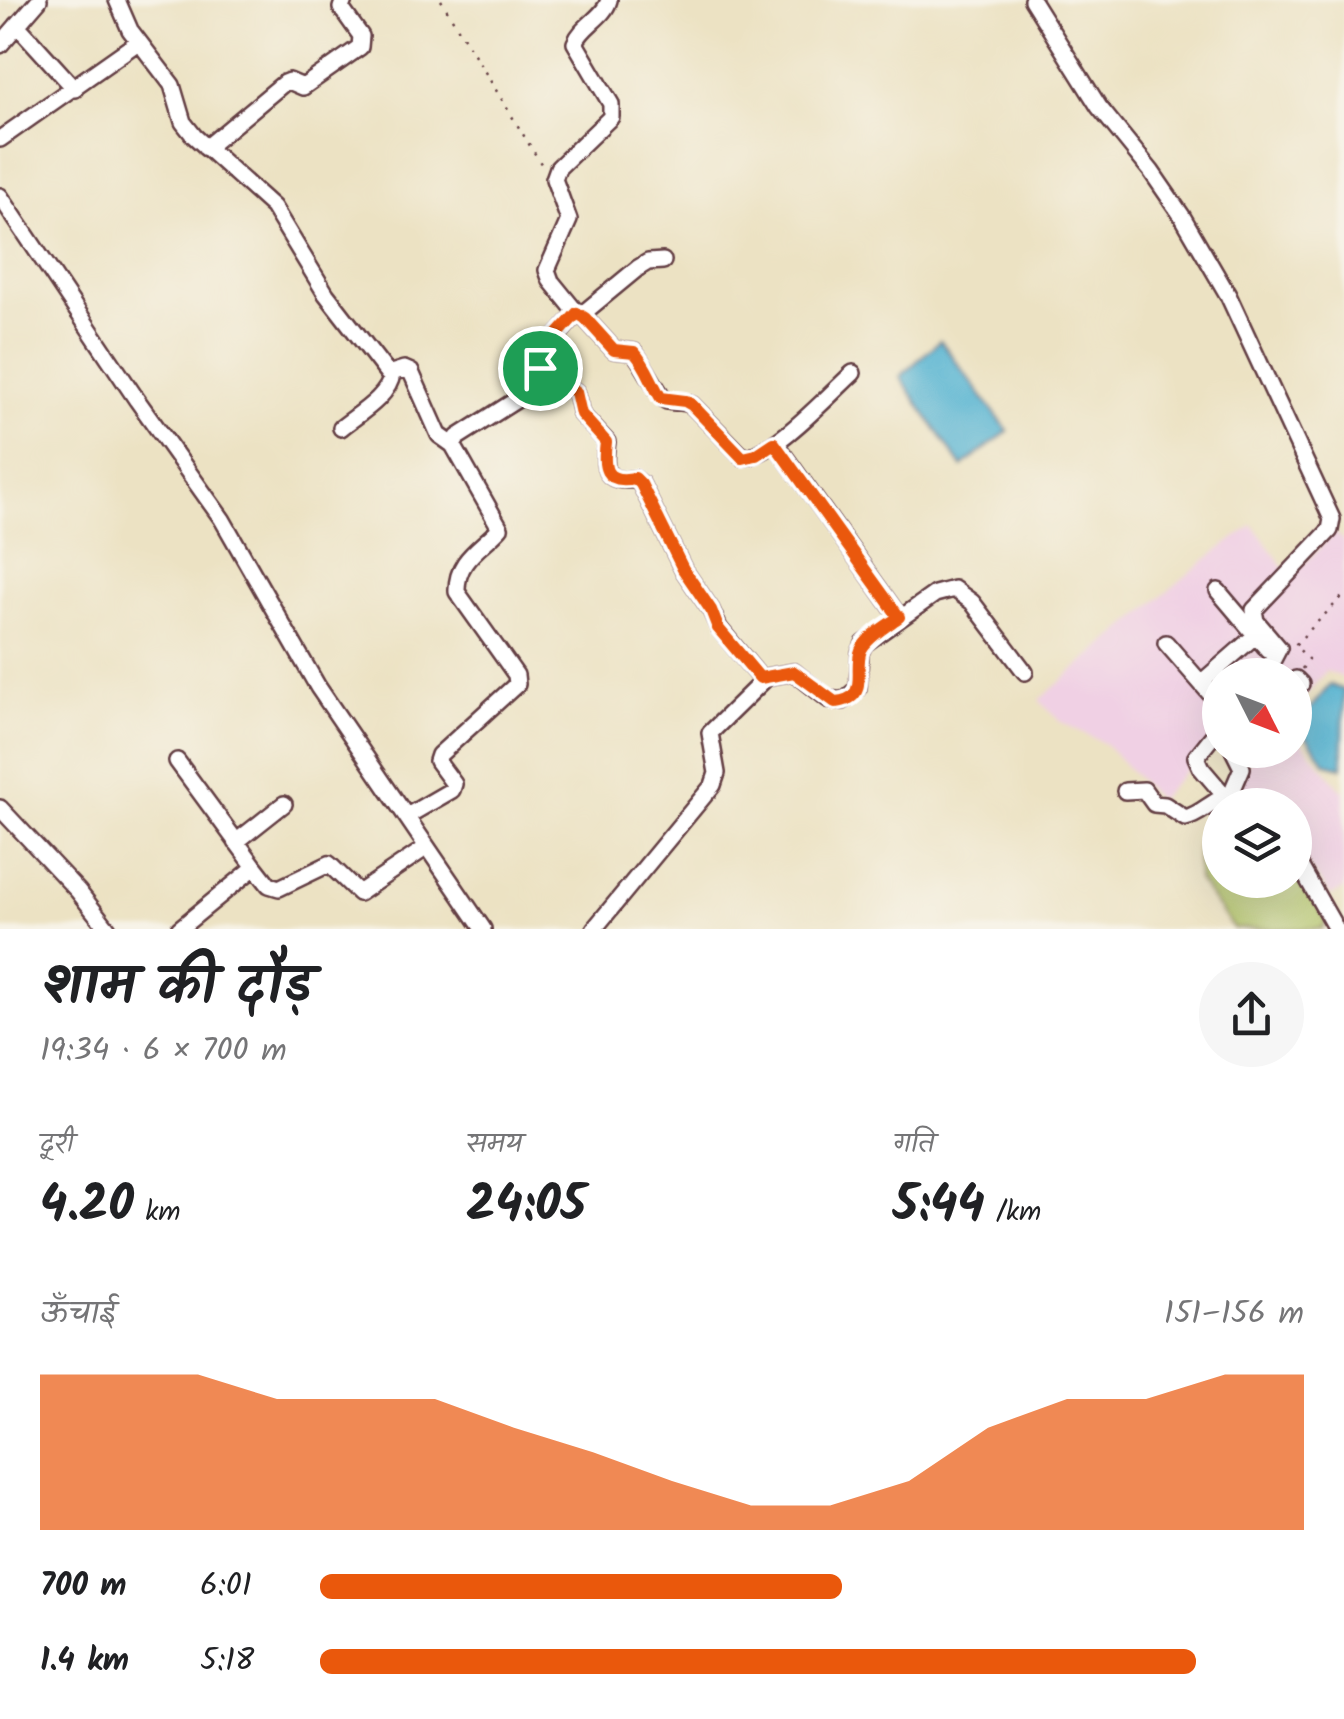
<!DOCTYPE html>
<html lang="hi">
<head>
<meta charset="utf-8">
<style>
  :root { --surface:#fff; --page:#f6f6f6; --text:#202124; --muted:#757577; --accent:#ea580c }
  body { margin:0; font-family:Kalam,"Playpen Sans Deva",sans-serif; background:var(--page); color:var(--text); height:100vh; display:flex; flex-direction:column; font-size:38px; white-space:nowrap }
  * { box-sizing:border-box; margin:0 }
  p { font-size:32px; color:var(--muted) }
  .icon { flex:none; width:55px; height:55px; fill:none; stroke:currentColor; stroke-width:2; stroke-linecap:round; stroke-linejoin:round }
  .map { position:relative; height:929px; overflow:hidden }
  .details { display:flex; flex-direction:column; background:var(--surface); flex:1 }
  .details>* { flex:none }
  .needle { width:65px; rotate:132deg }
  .controls { position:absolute; left:1202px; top:658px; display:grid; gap:20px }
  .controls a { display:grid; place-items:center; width:110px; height:110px; border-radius:50%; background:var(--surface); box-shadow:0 10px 40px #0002; font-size:50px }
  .pin { position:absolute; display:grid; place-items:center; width:85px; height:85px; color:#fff; margin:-42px; border:5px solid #fff; border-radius:50%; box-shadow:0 2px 10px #0007 }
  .round { display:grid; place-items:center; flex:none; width:105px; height:105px; border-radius:52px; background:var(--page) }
  .headline { display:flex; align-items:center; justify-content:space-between; height:170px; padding:0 40px }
  h1 { font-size:55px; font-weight:700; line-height:75px }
  .figures { display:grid; grid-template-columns:repeat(3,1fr); gap:15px; height:170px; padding:10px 40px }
  .figures div { display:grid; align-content:center }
  .figures b { font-size:50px; font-weight:700 }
  .figures small { font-size:28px; font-weight:400 }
  .figures p { font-size:28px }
  .chart { height:280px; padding:20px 40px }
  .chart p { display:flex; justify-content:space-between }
  .chart svg { width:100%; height:180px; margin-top:10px; fill:var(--accent); opacity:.7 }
  ul { padding:0 40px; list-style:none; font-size:32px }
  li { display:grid; grid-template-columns:160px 120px 1fr; align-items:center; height:75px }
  li i { height:25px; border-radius:12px; background:var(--accent) }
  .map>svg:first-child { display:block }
  .built { fill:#f0d0e4 }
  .green { fill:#aec164; stroke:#7c7048; stroke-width:2.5 }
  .water { fill:#53b2d1; stroke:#4e687e; stroke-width:2.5 }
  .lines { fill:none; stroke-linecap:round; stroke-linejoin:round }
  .minor-casing { stroke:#623c42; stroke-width:20 }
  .path { stroke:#623c42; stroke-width:2.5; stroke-dasharray:2.5 8; stroke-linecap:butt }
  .minor { stroke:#fff; stroke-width:15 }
  .route-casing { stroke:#fff; stroke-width:20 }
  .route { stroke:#ea580c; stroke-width:12 }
</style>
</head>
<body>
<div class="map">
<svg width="1344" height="929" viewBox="0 0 1344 929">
  <rect width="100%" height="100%" fill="#f7f3e8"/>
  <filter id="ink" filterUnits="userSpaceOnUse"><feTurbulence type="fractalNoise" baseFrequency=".01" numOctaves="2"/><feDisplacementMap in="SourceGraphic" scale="20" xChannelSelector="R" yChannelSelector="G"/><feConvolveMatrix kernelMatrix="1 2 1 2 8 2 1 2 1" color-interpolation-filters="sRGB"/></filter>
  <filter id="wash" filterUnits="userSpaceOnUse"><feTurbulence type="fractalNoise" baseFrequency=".0048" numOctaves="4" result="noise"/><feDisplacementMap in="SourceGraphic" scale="40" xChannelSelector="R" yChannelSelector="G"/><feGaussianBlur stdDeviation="2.25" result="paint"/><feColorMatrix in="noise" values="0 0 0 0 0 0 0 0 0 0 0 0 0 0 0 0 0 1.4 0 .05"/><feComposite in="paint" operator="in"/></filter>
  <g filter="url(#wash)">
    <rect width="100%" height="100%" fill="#ece2c3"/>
    <path class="built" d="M1253,525L1286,570L1248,612L1274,645L1260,675H1220V734L1158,800L1105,744L1061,722L1039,700L1199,565Z
      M1335,532L1344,541V678L1326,671L1295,709V675H1271L1286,649L1261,618L1260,609Z
      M1295,734L1344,792V889L1331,896L1295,848V805H1249L1237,792L1247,765L1257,753L1255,750H1295Z"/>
    <path class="green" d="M1220,832V880H1295V869L1327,921L1322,929H1234L1198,880V844Z"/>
    <path class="water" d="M940,340L1008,431L962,467L900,377Z
      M1330,685L1344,690L1342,767L1326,763L1297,724Z"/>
  </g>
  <g filter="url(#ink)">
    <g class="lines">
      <defs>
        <path id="minor" d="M117,0L130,30L172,85L183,122L194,136L273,207L326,294L388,374L404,369L411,372L439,435L453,445
          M609,0C604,18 582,25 575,43L611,104V117L558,168L554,179L569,220L547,270L551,281L577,313L543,352L540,368L576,392L581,414L607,442C603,467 603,484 635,479L641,484L683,569L711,610L719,628L760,678L794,672L828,699L843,701L858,688L860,653L864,644L935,594L954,589L972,602L1025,672
          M1032,0L1099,107L1151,171L1182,216L1228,295L1332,519L1330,530L1254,610L1256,621L1279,648L1265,675
          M17,25L75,89
          M0,45L39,0
          M0,139L138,42
          M206,148L284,83L289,81L303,87L360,47L361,36L341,8L344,0
          M0,196L137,400L222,519L318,687L483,929
          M577,313L585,318L614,350L634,352C642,361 661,399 667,401C677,404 681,399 692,405L743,457C772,457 830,394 853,373
          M581,315L638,268L648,262L663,261
          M341,428C358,414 389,397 392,374
          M775,443L899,617
          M1218,591L1268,650
          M1166,643L1220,705
          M1201,683L1256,635
          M1295,691L1301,684L1296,679
          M1220,727L1196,757L1201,768L1225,796
          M1233,750L1242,768L1230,796L1239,805
          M177,761L255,867L179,929
          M1125,791L1144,790L1154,804L1165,805L1185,818C1202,815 1213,798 1230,796
          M0,808L78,891L108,929
          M407,816L452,790L454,784L437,761L439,755L517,684L516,675L457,592C456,559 481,549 500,528L453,445L458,437L524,395L540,368
          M236,842L284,804
          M1295,857L1336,929
          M255,867L269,885L279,888L329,864L359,893L427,847
          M594,929L713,785L717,773L710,733L765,679"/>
      </defs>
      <use href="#minor" class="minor-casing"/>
      <path class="path" d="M441,0L543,167
        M1302,669L1308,659L1295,645L1344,595"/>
      <use href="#minor" class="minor"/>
    </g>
  </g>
  <g class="lines" filter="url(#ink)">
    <defs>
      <path id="route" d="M577,313L585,318L614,350L634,352C647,366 651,382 661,398L685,401L692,405L743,458L756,455L774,443L899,617C888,625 867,637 861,650C853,670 871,699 835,702L794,672L760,678L718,628L711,610L683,569L641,484L635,478C603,484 603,467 606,442L581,414L576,392L540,368L542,352Z"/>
    </defs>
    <use href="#route" class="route-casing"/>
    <use href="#route" class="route"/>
  </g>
</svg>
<div class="controls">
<a><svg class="needle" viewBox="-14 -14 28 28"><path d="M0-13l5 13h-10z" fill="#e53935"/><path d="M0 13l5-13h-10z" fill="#757577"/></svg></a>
<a><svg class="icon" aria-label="layers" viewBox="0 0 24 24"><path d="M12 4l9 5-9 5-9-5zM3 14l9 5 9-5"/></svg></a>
</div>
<div class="pin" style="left:540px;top:368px;background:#1e9e55"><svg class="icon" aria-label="arrive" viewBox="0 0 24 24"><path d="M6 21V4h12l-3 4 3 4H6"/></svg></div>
</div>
<section class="details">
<div class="headline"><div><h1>शाम की दौड़</h1><p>19:34 · 6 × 700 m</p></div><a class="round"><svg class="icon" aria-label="share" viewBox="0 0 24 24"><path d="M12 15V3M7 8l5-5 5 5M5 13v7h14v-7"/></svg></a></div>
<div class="figures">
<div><p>दूरी</p><b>4.20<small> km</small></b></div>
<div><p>समय</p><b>24:05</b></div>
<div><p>गति</p><b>5:44<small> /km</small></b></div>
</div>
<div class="chart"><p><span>ऊँचाई</span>151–156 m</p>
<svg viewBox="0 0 160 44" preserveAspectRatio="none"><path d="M0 44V6L10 6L20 6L30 12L40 12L50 12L60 19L70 25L80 32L90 38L100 38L110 32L120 19L130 12L140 12L150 6L160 6V44z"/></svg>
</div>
<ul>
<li><b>700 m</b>6:01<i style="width:53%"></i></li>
<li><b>1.4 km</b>5:18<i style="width:89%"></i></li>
</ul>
</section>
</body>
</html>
